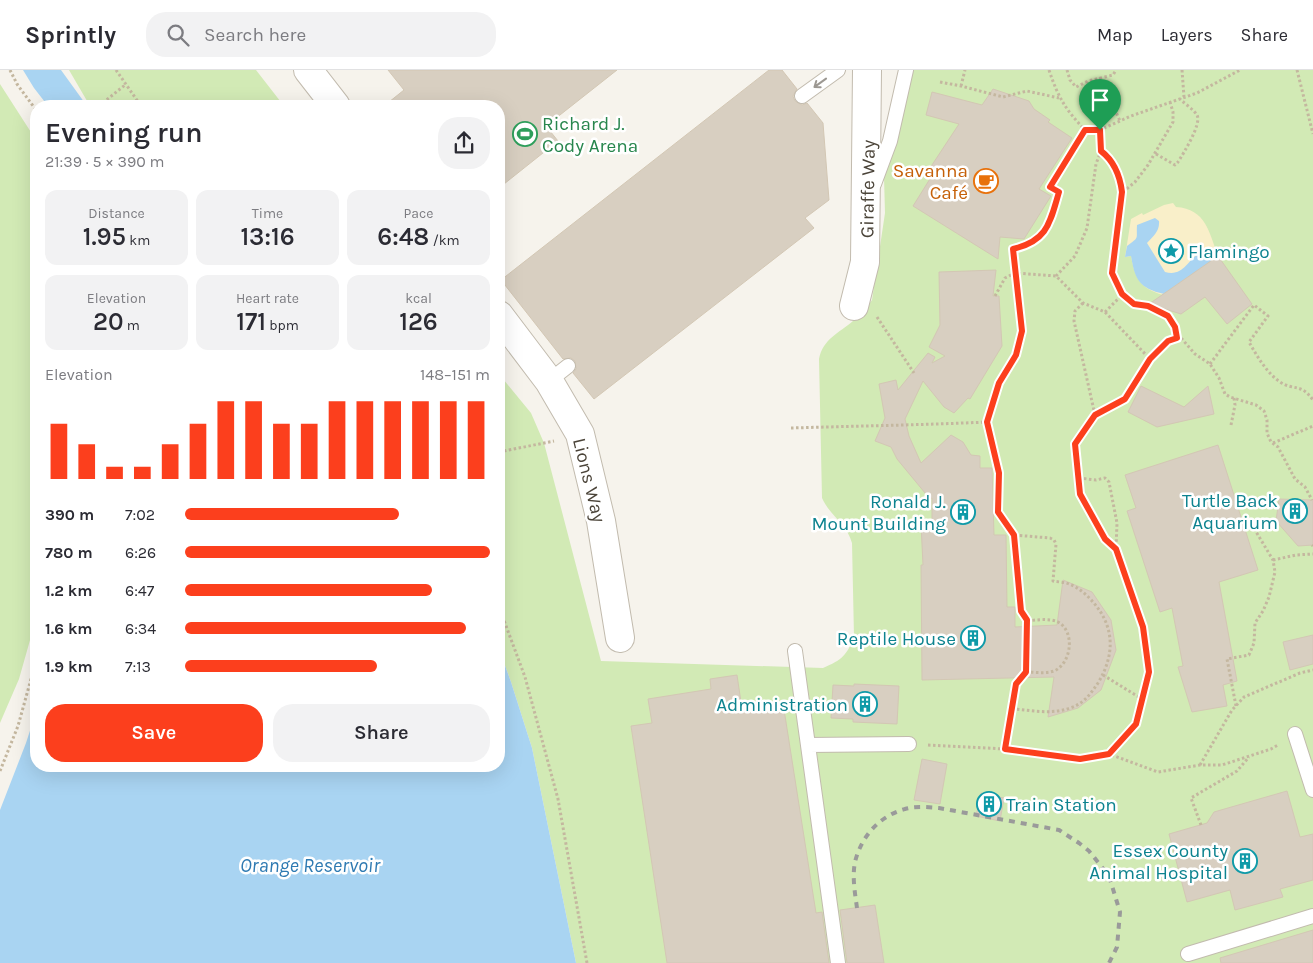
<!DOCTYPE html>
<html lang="en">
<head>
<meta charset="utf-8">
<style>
  :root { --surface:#fff; --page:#f2f2f3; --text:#2b2b33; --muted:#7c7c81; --line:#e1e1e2; --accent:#fc3f1d }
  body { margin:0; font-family:Karla,sans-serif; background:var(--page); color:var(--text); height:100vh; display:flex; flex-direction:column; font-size:19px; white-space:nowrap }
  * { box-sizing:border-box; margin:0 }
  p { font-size:16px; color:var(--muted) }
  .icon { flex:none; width:28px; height:28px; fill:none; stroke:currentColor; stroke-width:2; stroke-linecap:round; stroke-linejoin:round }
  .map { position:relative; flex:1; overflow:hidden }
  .details { position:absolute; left:30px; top:30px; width:475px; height:672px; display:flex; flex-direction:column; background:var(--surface); border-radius:20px; box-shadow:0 5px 20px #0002 }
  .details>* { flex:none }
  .pin { position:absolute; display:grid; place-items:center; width:42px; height:42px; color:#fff; margin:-51px -21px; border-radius:50% 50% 50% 0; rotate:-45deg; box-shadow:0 0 5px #0007 }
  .pin .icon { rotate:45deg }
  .round { display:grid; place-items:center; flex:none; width:52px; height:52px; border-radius:20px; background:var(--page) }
  .summary { display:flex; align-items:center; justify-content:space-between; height:85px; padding:0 15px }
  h1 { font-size:28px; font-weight:600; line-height:38px }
  .figures { display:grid; grid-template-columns:repeat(3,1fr); gap:8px; height:85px; padding:5px 15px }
  .figures div { display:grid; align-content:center; border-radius:12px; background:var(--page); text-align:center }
  .figures b { font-size:25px; font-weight:600 }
  .figures small { font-size:14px; font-weight:400 }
  .figures p { font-size:14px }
  .chart { height:140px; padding:10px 15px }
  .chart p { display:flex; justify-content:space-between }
  .chart svg { width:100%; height:90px; margin-top:5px; stroke:var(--accent); stroke-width:6 }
  .primary-button { display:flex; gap:10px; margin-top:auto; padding:10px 15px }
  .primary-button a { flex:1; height:58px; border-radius:20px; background:var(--accent); color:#fff; font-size:20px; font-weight:600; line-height:58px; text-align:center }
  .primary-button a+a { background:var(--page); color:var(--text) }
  ul { padding:0 15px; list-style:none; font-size:16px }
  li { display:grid; grid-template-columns:80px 60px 1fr; align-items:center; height:38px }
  li i { height:12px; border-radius:6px; background:var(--accent) }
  header { display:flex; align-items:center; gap:30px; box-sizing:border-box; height:70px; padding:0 25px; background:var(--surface); border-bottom:1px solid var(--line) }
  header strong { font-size:24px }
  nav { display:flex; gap:28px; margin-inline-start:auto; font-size:18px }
  .search { width:350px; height:45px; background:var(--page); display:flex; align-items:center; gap:12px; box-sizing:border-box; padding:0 18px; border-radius:20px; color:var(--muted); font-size:19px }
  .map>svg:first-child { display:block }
  .green { fill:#d2eab5 }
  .sand { fill:#f9efc9 }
  .water { fill:#a9d4f2 }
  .building { fill:#d8cfc1; stroke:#d3c7b4 }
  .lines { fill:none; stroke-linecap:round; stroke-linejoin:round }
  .lane-casing { stroke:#c2bbae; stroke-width:16 }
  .street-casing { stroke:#c2bbae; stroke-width:30 }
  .path { stroke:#c4b79f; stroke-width:3; stroke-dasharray:2.5 2.5; stroke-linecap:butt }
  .lane { stroke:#fff; stroke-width:14 }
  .street { stroke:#fff; stroke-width:28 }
  .rail { stroke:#9a9a9a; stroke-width:4; stroke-dasharray:6 6; stroke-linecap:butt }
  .oneway { stroke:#9c9892 }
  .route-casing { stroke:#fff; stroke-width:10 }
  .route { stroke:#fc3f1d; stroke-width:6 }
  .labels { text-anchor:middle; stroke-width:5; stroke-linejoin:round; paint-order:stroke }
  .leisure-label { font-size:19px; fill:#27864d; stroke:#fff; text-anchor:start }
  .food-label { font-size:19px; fill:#c56008; stroke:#fff; text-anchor:end }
  .street-label { font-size:19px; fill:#4b4439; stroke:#fff }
  .culture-label { font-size:19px; fill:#0d838f; stroke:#fff; text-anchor:end }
  .water-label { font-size:20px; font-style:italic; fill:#2e7ab2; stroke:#fff }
</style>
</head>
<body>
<header>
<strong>Sprintly</strong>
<div class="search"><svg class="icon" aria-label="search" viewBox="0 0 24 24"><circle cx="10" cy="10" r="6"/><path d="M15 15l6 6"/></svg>Search here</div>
<nav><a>Map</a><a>Layers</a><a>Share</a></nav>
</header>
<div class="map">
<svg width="1313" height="893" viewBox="0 0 1313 893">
  <rect width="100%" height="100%" fill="#f6f3ec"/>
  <path class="green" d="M69,0H256L284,36H90Z
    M900,0H1313V893H576L532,678L511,612L499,579V304L531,343L544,373L601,591L823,598C842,590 847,585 854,567L852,473C847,454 830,446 822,428L819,289C823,269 839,263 853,251C861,245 866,238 872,230L885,143L883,71Z
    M0,14L36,70V549L19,609L0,653Z"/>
  <path class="sand" d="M1173,133L1176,137C1206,139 1209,162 1218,186L1163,225C1140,218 1135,209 1131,186L1125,187L1131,149L1142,143L1143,145L1164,135Z"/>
  <path class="water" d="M23,0H61L87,36H48L34,18Z
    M1155,148L1159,151C1160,161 1153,166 1147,173L1165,202C1187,208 1188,183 1207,181L1216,188L1164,224C1139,218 1135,210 1131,186L1125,187L1127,176C1140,166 1136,170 1137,155Z
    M499,579L511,612L532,678L576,893H0V740L26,673L36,642V696H499Z"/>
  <path class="building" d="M388,0H617L546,56L558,71L499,118V36H384L404,20Z
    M769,0H782L797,19L793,26L795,31L802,35L807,33L823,53L829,130L805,148L814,158L594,329L573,303L576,299L575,291L571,288L563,289L501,210Z
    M993,19L1029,31L1034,39L1050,50L1048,52L1072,68L1039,119L1051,126L1024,169L1000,167L998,189L913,136L933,104L928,101L959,54L926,45L932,22L982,35Z
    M1218,186L1252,234L1227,254L1205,227L1181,244L1149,234Z
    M996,200L993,226H999L1002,276L970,329L968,328L954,343L944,337L923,311L905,349L909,366L921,393L951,365L963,372L971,385L980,386V398H992L994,465H1006L1007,537H1015V557L1057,555L1063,510L1092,522L1111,550L1116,580L1101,620L1078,638L1048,647L1054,607L922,610L921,495H923L921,454H932V428L930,429L897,389L891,377L875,371L885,348L879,314L896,310L898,320L928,283L935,287L932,293L945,286L929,277L940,255L939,202Z
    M1141,316L1184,337L1208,316L1214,344L1157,357L1128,342Z
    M1218,375L1258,500L1219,512L1237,611L1223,615L1227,636L1192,642L1178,597L1183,596L1172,538L1160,542L1127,441L1136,438L1125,405Z
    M1279,429L1313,430V475L1298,476L1276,451Z
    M1313,565V594L1290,600L1283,572Z
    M737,605L742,639L783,633L816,843L822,842L829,893H667L631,656L652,653L648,629L711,619L710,609Z
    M854,614L899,616L897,654L853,652V649L831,648L833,615L854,616Z
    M922,689L947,694L940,734L914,730Z
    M1287,721L1300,767L1313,764V810L1280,819L1283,827L1235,840L1230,820L1187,832L1169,764L1207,753L1214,742Z
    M981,723L1004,728L1000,751L976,746Z
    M875,835L884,893H847L840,840Z
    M1313,860V893H1221L1220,888Z"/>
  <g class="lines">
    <defs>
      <path id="lane" d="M802,26L838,0
        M874,114L890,71L906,0
        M549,311L568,296
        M795,581L838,893
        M1295,664L1313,720
        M808,675L909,674
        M1188,884L1313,846"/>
      <path id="street" d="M308,0L336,36
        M854,236L865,192L867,0
        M499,245L549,311L580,364L601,451L620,568"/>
    </defs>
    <use href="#lane" class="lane-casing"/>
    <use href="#street" class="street-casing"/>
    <path class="path" d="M10,0L17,14L36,40
      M116,0L141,36
      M1049,0C1058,27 1065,39 1085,60H1100L1131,46L1197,23L1240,0
      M1067,0L1070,10L1076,17L1088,11L1113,5L1116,0
      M1182,0L1184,27
      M1297,0L1313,64
      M1100,7L1120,51
      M940,12L961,16L1003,27L1027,21L1059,28
      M961,16L965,0
      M99,36L125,15
      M1101,81C1114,91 1120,106 1122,122L1112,203L1123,224L1134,234L1148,236L1168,246L1175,257L1177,268
      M1156,84L1175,95L1178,92C1183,84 1202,54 1197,45C1193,39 1185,34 1180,29
      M1123,122L1135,112L1148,95L1173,52V42L1170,32
      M1056,206L1075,186L1087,158L1096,94L1101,81L1100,60
      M995,226L1005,208L1015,203L1056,206L1083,233L1105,242L1150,289
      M1083,233L1075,241L1074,251L1095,345L1075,374L1080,424L1105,469L1116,479L1143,557L1149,602L1136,654L1109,684
      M1105,242L1123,224
      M877,247L914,303
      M1210,294L1254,235L1268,246L1249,272C1257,286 1266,302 1280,312C1294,321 1301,313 1313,330
      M1095,345L1125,329L1150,289L1168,271L1177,268L1182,269L1195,284L1210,294L1219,308L1225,324L1230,327L1256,335L1264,341L1267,350V363L1271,372L1278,377L1295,409L1305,417L1312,430
      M1231,355L1235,335L1234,328
      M791,358C857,356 922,355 987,352
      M1273,373L1313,356
      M499,382L554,371
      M1079,408L1096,410L1105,408L1109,412L1117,453L1116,479
      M1312,475L1313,476
      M1273,490L1296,485L1313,484
      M499,537L525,607L558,729L587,893
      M1026,602C1035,602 1045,604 1054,601C1071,594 1076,562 1058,552C1049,548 1036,550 1027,551
      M1103,605L1142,629
      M1236,636L1227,589L1249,585L1254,573L1255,553L1263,541L1269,527L1275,502L1273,490L1255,460
      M1012,639C1031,640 1051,645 1070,638C1083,634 1090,625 1098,613C1115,585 1115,557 1093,532C1087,525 1078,517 1069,514C1064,512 1058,512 1053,511L1056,474L1054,470L1050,468L1014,465
      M928,675L1005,679L1080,689L1109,684L1158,702L1200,695H1222L1271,679L1278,675
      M1005,679L1016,614L1026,602L1027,551L1021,541L1014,465L998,442L999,403L987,352L999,313L1016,285L1022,261L1013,179C1047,171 1050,152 1059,122L1050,117L1085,60
      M1200,695L1232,640L1244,627L1300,603L1313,600
      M0,701L18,656L36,591
      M1201,755L1191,728L1237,701L1249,687"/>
    <use href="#lane" class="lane"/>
    <use href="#street" class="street"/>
    <path class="rail" d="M857,838C855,823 852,807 855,792C861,767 879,746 905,739C916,736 928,737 939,738L1059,760L1079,773L1089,781L1109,806L1120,842L1117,877L1109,893"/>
  </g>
  <defs><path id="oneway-shaft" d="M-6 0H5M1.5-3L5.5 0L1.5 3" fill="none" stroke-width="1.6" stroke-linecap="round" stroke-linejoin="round" transform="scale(1.25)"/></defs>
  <use class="oneway" href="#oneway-shaft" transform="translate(820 13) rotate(144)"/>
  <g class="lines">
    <defs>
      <path id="route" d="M1085,60H1100L1101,81C1114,91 1120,106 1122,122L1112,203L1122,224L1134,234L1148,236L1168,246L1175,257L1177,268L1168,271L1150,289L1125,329L1095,345L1075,374L1080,424L1105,469L1116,479L1143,557L1149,602L1136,654L1109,684L1080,689L1005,679L1016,614L1026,602L1027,550L1021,541L1014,465L998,442L999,403L987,352L999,313L1016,285L1022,261L1013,179C1048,171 1050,152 1059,122L1050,117Z"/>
    </defs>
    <use href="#route" class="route-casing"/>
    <use href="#route" class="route"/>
  </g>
  <defs>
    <symbol id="stadium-ring" viewBox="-11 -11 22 22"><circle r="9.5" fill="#fff" stroke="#2e9e5b" stroke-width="1.5"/><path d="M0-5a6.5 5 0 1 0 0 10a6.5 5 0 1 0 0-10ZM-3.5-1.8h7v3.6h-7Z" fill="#2e9e5b"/></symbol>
    <symbol id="cafe-ring" viewBox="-11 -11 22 22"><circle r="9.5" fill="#fff" stroke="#e8710a" stroke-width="1.5"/><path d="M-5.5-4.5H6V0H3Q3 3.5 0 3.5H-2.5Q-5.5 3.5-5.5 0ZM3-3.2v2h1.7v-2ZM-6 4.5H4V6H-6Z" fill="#e8710a"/></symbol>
    <symbol id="sight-ring" viewBox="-11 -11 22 22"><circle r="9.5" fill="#fff" stroke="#0f9aa8" stroke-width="1.5"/><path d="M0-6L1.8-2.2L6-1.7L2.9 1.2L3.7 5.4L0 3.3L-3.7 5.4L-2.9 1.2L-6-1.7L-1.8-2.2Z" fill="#0f9aa8"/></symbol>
    <symbol id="building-ring" viewBox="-11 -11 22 22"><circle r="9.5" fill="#fff" stroke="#0f9aa8" stroke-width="1.5"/><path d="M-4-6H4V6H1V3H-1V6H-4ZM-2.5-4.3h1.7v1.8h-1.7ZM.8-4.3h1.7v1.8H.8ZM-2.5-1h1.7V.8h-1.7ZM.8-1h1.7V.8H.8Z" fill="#0f9aa8"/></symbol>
  </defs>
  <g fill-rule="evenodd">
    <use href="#stadium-ring" x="511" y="50" width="28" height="28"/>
    <use href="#cafe-ring" x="972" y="97" width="28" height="28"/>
    <use href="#sight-ring" x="1157" y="167" width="28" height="28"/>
    <use href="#building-ring" x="1281" y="427" width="28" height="28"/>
    <use href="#building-ring" x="949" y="428" width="28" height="28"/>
    <use href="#building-ring" x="959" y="554" width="28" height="28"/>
    <use href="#building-ring" x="851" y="620" width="28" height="28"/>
    <use href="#building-ring" x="975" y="720" width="28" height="28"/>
    <use href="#building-ring" x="1231" y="777" width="28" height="28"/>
  </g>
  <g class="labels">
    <g class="leisure-label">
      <text x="542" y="60">Richard J.<tspan x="542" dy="22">Cody Arena</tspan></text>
    </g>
    <g class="food-label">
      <text x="968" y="107">Savanna<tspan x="968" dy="22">Café</tspan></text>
    </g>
    <g class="street-label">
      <text transform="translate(867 119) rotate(-89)" y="7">Giraffe Way</text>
      <text transform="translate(590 410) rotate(76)" y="7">Lions Way</text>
    </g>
    <g class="culture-label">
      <text x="1188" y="188" text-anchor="start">Flamingo</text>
      <text x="1278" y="437">Turtle Back<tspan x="1278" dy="22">Aquarium</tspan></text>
      <text x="946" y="438">Ronald J.<tspan x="946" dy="22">Mount Building</tspan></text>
      <text x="956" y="575">Reptile House</text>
      <text x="848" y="641">Administration</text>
      <text x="1006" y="741" text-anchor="start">Train Station</text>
      <text x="1228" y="787">Essex County<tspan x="1228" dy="22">Animal Hospital</tspan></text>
    </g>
    <g class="water-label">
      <text x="310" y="802">Orange Reservoir</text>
    </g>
  </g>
</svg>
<div class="pin" style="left:1100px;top:60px;background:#1e9e55"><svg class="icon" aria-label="arrive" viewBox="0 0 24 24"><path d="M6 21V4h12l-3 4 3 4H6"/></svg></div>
<section class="details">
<div class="summary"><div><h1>Evening run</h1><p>21:39 · 5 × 390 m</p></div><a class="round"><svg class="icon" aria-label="share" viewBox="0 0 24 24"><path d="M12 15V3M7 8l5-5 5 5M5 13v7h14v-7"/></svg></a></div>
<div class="figures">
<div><p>Distance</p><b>1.95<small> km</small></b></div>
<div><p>Time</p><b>13:16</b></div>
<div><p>Pace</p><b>6:48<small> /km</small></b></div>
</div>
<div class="figures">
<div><p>Elevation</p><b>20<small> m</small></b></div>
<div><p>Heart rate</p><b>171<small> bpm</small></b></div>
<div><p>kcal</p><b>126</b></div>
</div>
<div class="chart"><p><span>Elevation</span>148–151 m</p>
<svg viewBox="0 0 160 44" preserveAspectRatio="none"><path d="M5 44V17M15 44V27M25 44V38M35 44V38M45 44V27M55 44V17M65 44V6M75 44V6M85 44V17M95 44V17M105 44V6M115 44V6M125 44V6M135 44V6M145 44V6M155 44V6"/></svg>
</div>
<ul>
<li><b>390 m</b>7:02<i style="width:70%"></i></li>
<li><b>780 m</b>6:26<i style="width:100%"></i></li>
<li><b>1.2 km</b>6:47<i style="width:81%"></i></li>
<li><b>1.6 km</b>6:34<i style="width:92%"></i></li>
<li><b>1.9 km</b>7:13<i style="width:63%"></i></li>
</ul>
<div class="primary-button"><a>Save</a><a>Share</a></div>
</section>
</div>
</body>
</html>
